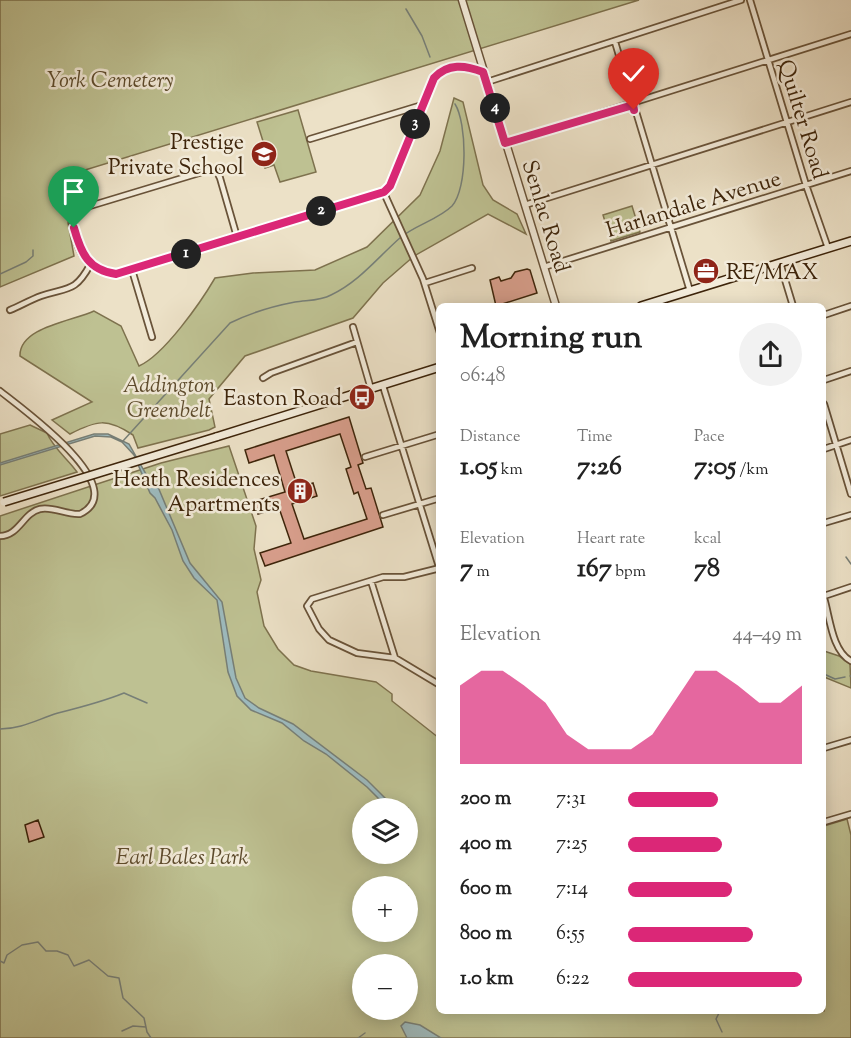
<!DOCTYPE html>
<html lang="en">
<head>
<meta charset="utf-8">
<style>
  :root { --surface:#fff; --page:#f2f2f2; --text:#222; --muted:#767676; --accent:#db2777 }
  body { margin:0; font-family:"Sorts Mill Goudy",serif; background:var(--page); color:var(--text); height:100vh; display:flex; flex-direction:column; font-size:22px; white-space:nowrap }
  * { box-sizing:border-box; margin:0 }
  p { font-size:20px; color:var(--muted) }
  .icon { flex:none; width:33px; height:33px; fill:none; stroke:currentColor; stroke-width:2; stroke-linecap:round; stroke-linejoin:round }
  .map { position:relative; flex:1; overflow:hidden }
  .panel { position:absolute; left:436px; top:303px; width:390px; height:711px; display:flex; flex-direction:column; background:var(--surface); border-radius:9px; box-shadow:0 3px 15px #0003 }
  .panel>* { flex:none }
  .fabs { position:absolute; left:352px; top:798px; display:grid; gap:12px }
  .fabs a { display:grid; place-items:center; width:66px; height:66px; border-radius:50%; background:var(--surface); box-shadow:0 3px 15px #0003; font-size:30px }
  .pin { position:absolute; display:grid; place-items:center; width:51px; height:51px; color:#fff; margin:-62px -26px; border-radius:50% 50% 50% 0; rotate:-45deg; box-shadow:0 0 6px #0007 }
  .pin .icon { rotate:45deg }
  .km { position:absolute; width:30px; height:30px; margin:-15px; border-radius:50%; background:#222; color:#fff; font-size:16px; line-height:30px; text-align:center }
  .round { display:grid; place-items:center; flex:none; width:63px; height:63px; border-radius:32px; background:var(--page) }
  .overview { display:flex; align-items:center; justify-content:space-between; height:102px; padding:0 24px }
  h1 { font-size:33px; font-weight:700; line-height:45px }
  .figures { display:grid; grid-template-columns:repeat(3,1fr); gap:9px; height:102px; padding:6px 24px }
  .figures div { display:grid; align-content:center }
  .figures b { font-size:26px; font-weight:700 }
  .figures small { font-size:16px; font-weight:400 }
  .figures p { font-size:16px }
  .chart { height:168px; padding:12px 24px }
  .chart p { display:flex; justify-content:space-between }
  .chart svg { width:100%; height:108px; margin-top:6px; fill:var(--accent); opacity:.7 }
  ul { padding:0 24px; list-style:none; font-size:20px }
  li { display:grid; grid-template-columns:96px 72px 1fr; align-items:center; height:45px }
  li i { height:15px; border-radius:8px; background:var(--accent) }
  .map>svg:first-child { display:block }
  .green { fill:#bec192; stroke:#7e724e; stroke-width:1.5; fill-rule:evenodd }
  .water { fill:#9dbbbf; stroke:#777f77; stroke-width:1.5 }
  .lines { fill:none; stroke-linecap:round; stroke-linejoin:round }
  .stream { stroke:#777f77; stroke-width:1.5 }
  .building { fill:#d99f8d; stroke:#3d240a; stroke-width:1.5; fill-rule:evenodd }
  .minor-casing { stroke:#695339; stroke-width:8 }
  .tertiary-casing { stroke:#695339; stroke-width:9 }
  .secondary-casing { stroke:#3d240a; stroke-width:10 }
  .minor { stroke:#f3ecdb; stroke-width:4.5 }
  .tertiary { stroke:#f3ecdb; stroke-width:6 }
  .secondary { stroke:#f3ecdb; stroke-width:7 }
  .secondary-bridge-casing { stroke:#3d240a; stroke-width:10; stroke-linecap:butt }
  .secondary-bridge { stroke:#f3ecdb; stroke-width:7 }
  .route-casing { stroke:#fff; stroke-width:12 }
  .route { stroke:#db2777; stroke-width:8 }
  .labels { text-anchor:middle; stroke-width:5; stroke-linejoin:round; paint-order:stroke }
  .park-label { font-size:22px; font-style:italic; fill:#5d4b2c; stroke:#f3ecdb }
  .street-label { font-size:22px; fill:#3d240a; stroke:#f3ecdb }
  .poi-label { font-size:22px; fill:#3d240a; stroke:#f3ecdb; text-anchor:end }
</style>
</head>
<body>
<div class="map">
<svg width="851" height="1038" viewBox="0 0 851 1038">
  <rect width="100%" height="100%" fill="#ece1c7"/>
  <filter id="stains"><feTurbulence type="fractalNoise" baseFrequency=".00333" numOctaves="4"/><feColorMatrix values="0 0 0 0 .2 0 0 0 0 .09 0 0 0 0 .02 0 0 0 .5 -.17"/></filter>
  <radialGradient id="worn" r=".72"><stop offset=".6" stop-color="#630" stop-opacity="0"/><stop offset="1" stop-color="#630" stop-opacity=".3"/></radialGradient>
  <path class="green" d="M0,0H639L59,178L70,213L68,223L74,256L0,287Z
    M454,98L463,102L483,185L493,200L517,214L526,234L488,214L414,256L383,283L353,318L245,356L209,399L215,427L209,430L138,448L133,435C107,418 97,420 70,434L52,420L92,402L20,356C19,327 73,321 94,311L121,326L139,366C164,355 201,302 215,278L253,273L315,270L367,247L420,195L440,151Z
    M298,110L316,172L280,182L274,165L265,168L261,158L267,154L257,122Z
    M632,206L640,232L611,241L603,215Z
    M30,425L47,433C53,448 68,459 77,472L0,496V434Z
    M229,446L256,526L254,549L261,580L257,592L264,626L278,649L294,665L311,671L376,682L392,694V701L439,738L440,1011H824V826L847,819L851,835V1038H0V516L161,463ZM363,808H408V854H363ZM363,886H408V932H363ZM363,964H408V1010H363Z
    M824,651L839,656L850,664L851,688L824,677Z"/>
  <path class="water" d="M94,434H108L129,444L146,474L158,487L190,563L222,602L236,678L245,698L259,708L293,724L367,780L395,808H388L367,787L326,754L304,741L282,723L251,710L237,696L228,672L217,600L194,578L183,561L172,530L155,498L150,493L134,455L122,442L111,437L95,436L0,465V463Z
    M405,1022L420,1025L441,1038H407L401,1026Z"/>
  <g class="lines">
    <path class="stream" d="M406,9L422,36L430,57
      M0,274L26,262L33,256V250
      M123,441L230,323C250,313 274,306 295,302C307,300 320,301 331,295C359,282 378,257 401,237C416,225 439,219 452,206C468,188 467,123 455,104
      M846,557L851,564
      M824,674L835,679L845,677
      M850,676H851
      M0,729C22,729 38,719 58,713C82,707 102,702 124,693L147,703
      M0,961L4,963L7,955L22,945L38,942L46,951H57L68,955L74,966L89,960L108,976L119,978L123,998L144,1018L147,1032L151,1038
      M720,1011L716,1019L722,1032
      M122,1031L133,1026L146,1027
      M358,1038L365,1033"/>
  </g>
  <path class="building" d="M527,269L530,270L537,293L496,306L490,280L499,277L501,281L511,278L515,272Z
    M349,417L363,463L358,465L366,489L371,488L383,527L265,566L260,553L291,543L279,508L258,514L255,501L285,492L274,455L249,463L245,450ZM340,434L351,467L346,469L354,494L358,492L367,519L304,539L292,504L317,496L313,483L298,488L286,451Z
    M38,820L44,837L29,842L25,825Z"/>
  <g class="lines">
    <defs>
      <path id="minor" d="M750,0L806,185L828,248
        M615,42L690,291
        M487,82L741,0
        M310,139L422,105
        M505,143L851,34
        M384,193L390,186L434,78C448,63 465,65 483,72
        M384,193L423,279L440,333
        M525,205L851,102
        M237,237L220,178L216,170H209L80,209L75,212C67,226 80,257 92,266C99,272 108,272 116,274L384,193
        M780,263L793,306
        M544,267L851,171
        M132,270L152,337
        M425,283L472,268
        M10,310C20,306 30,300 41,296C67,287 75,293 90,265
        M824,315L851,306
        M353,327L371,389
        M263,378L271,373L357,342
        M824,380L851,371
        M383,386L440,570
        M0,391C21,408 134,488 80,514C66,515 53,506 40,509C23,513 19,536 0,536
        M824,404L851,494
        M824,449L851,440
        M365,457L440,434
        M383,515L440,498
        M824,523L851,515
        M440,568L404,577H383L312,599L307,606L319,629L329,640L357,653L395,658L440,685
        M371,581L395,658
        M824,596L851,587
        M824,598C830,618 832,651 851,661
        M824,748L851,740
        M824,822L851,814"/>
      <path id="tertiary" d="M462,0L556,306"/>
      <path id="secondary" d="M641,306L851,241
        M216,437L440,367"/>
    </defs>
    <use href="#minor" class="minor-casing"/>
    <use href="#tertiary" class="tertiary-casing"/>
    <use href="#secondary" class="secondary-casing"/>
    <use href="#minor" class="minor"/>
    <use href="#tertiary" class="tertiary"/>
    <use href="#secondary" class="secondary"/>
    <defs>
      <path id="secondary-bridge" d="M4,502L216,437"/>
    </defs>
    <use href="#secondary-bridge" class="secondary-bridge-casing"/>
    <use href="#secondary-bridge" class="secondary-bridge"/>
  </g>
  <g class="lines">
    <defs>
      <path id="route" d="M74,228C81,253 88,270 116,274L384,192L390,186L434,78C448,63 465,65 483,72L505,143L633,105L634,110"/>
    </defs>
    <use href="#route" class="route-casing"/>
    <use href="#route" class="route"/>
  </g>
  <defs>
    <symbol id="school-disc" viewBox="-11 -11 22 22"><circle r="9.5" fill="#8f2418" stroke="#f3ecdb"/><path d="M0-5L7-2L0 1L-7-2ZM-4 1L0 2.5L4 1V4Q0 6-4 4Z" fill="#fff"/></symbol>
    <symbol id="office-disc" viewBox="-11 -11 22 22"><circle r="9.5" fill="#8f2418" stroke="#f3ecdb"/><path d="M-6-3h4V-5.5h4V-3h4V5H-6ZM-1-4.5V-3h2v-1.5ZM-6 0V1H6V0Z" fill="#fff"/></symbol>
    <symbol id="bus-disc" viewBox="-11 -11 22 22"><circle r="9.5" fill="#8f2418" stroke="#f3ecdb"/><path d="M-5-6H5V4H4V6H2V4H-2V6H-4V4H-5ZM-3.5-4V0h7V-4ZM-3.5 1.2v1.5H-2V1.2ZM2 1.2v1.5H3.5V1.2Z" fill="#fff"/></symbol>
    <symbol id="building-disc" viewBox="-11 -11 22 22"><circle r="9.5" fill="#8f2418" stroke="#f3ecdb"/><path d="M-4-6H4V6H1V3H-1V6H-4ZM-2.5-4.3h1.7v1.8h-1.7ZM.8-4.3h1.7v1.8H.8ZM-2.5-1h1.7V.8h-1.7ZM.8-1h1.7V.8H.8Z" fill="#fff"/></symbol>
  </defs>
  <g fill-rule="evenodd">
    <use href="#school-disc" x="249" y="139" width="30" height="30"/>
    <use href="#office-disc" x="691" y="256" width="30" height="30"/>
    <use href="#bus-disc" x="347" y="382" width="30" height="30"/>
    <use href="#building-disc" x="285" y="476" width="30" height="30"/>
  </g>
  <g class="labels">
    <g class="park-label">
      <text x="110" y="87">York Cemetery</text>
      <text x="169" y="392">Addington<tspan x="169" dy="25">Greenbelt</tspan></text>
      <text x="182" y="864">Earl Bales Park</text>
    </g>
    <g class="street-label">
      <text transform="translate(804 119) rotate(73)" y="8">Quilter Road</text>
      <text transform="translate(693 203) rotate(-17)" y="8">Harlandale Avenue</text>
      <text transform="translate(547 216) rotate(73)" y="8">Senlac Road</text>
    </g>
    <g class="poi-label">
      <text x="244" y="149">Prestige<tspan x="244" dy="25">Private School</tspan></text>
      <text x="726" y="279" text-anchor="start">RE/MAX</text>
      <text x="342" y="405">Easton Road</text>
      <text x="280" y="486">Heath Residences<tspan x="280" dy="25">Apartments</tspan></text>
    </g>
  </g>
  <rect width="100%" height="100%" filter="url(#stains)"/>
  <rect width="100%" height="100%" fill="url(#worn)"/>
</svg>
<div class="fabs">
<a><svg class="icon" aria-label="layers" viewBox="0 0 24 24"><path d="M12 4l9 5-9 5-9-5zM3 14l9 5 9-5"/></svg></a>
<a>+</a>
<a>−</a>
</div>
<div class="pin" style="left:74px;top:228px;background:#1e9e55"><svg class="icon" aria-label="arrive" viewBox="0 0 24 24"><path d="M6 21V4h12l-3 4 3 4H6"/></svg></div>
<div class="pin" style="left:634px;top:110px;background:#d93025"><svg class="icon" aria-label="check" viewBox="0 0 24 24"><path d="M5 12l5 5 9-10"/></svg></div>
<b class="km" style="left:186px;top:254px">1</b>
<b class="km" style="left:321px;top:211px">2</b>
<b class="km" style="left:415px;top:124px">3</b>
<b class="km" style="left:495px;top:108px">4</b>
<section class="panel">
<div class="overview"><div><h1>Morning run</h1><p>06:48</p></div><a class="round"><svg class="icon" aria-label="share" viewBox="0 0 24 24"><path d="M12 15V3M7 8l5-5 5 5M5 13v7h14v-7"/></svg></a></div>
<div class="figures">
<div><p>Distance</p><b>1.05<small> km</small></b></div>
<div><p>Time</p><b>7:26</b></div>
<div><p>Pace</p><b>7:05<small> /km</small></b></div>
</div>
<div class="figures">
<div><p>Elevation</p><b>7<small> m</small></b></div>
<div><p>Heart rate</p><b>167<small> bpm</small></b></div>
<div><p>kcal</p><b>78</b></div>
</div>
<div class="chart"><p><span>Elevation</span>44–49 m</p>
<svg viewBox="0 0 160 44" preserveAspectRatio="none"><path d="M0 44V12L10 6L20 6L30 12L40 19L50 32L60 38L70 38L80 38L90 32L100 19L110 6L120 6L130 12L140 19L150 19L160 12V44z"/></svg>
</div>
<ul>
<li><b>200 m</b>7:31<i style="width:52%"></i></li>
<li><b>400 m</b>7:25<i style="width:54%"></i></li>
<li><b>600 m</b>7:14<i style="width:60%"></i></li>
<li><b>800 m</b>6:55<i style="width:72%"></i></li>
<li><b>1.0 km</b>6:22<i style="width:100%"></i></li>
</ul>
</section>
</div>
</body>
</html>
